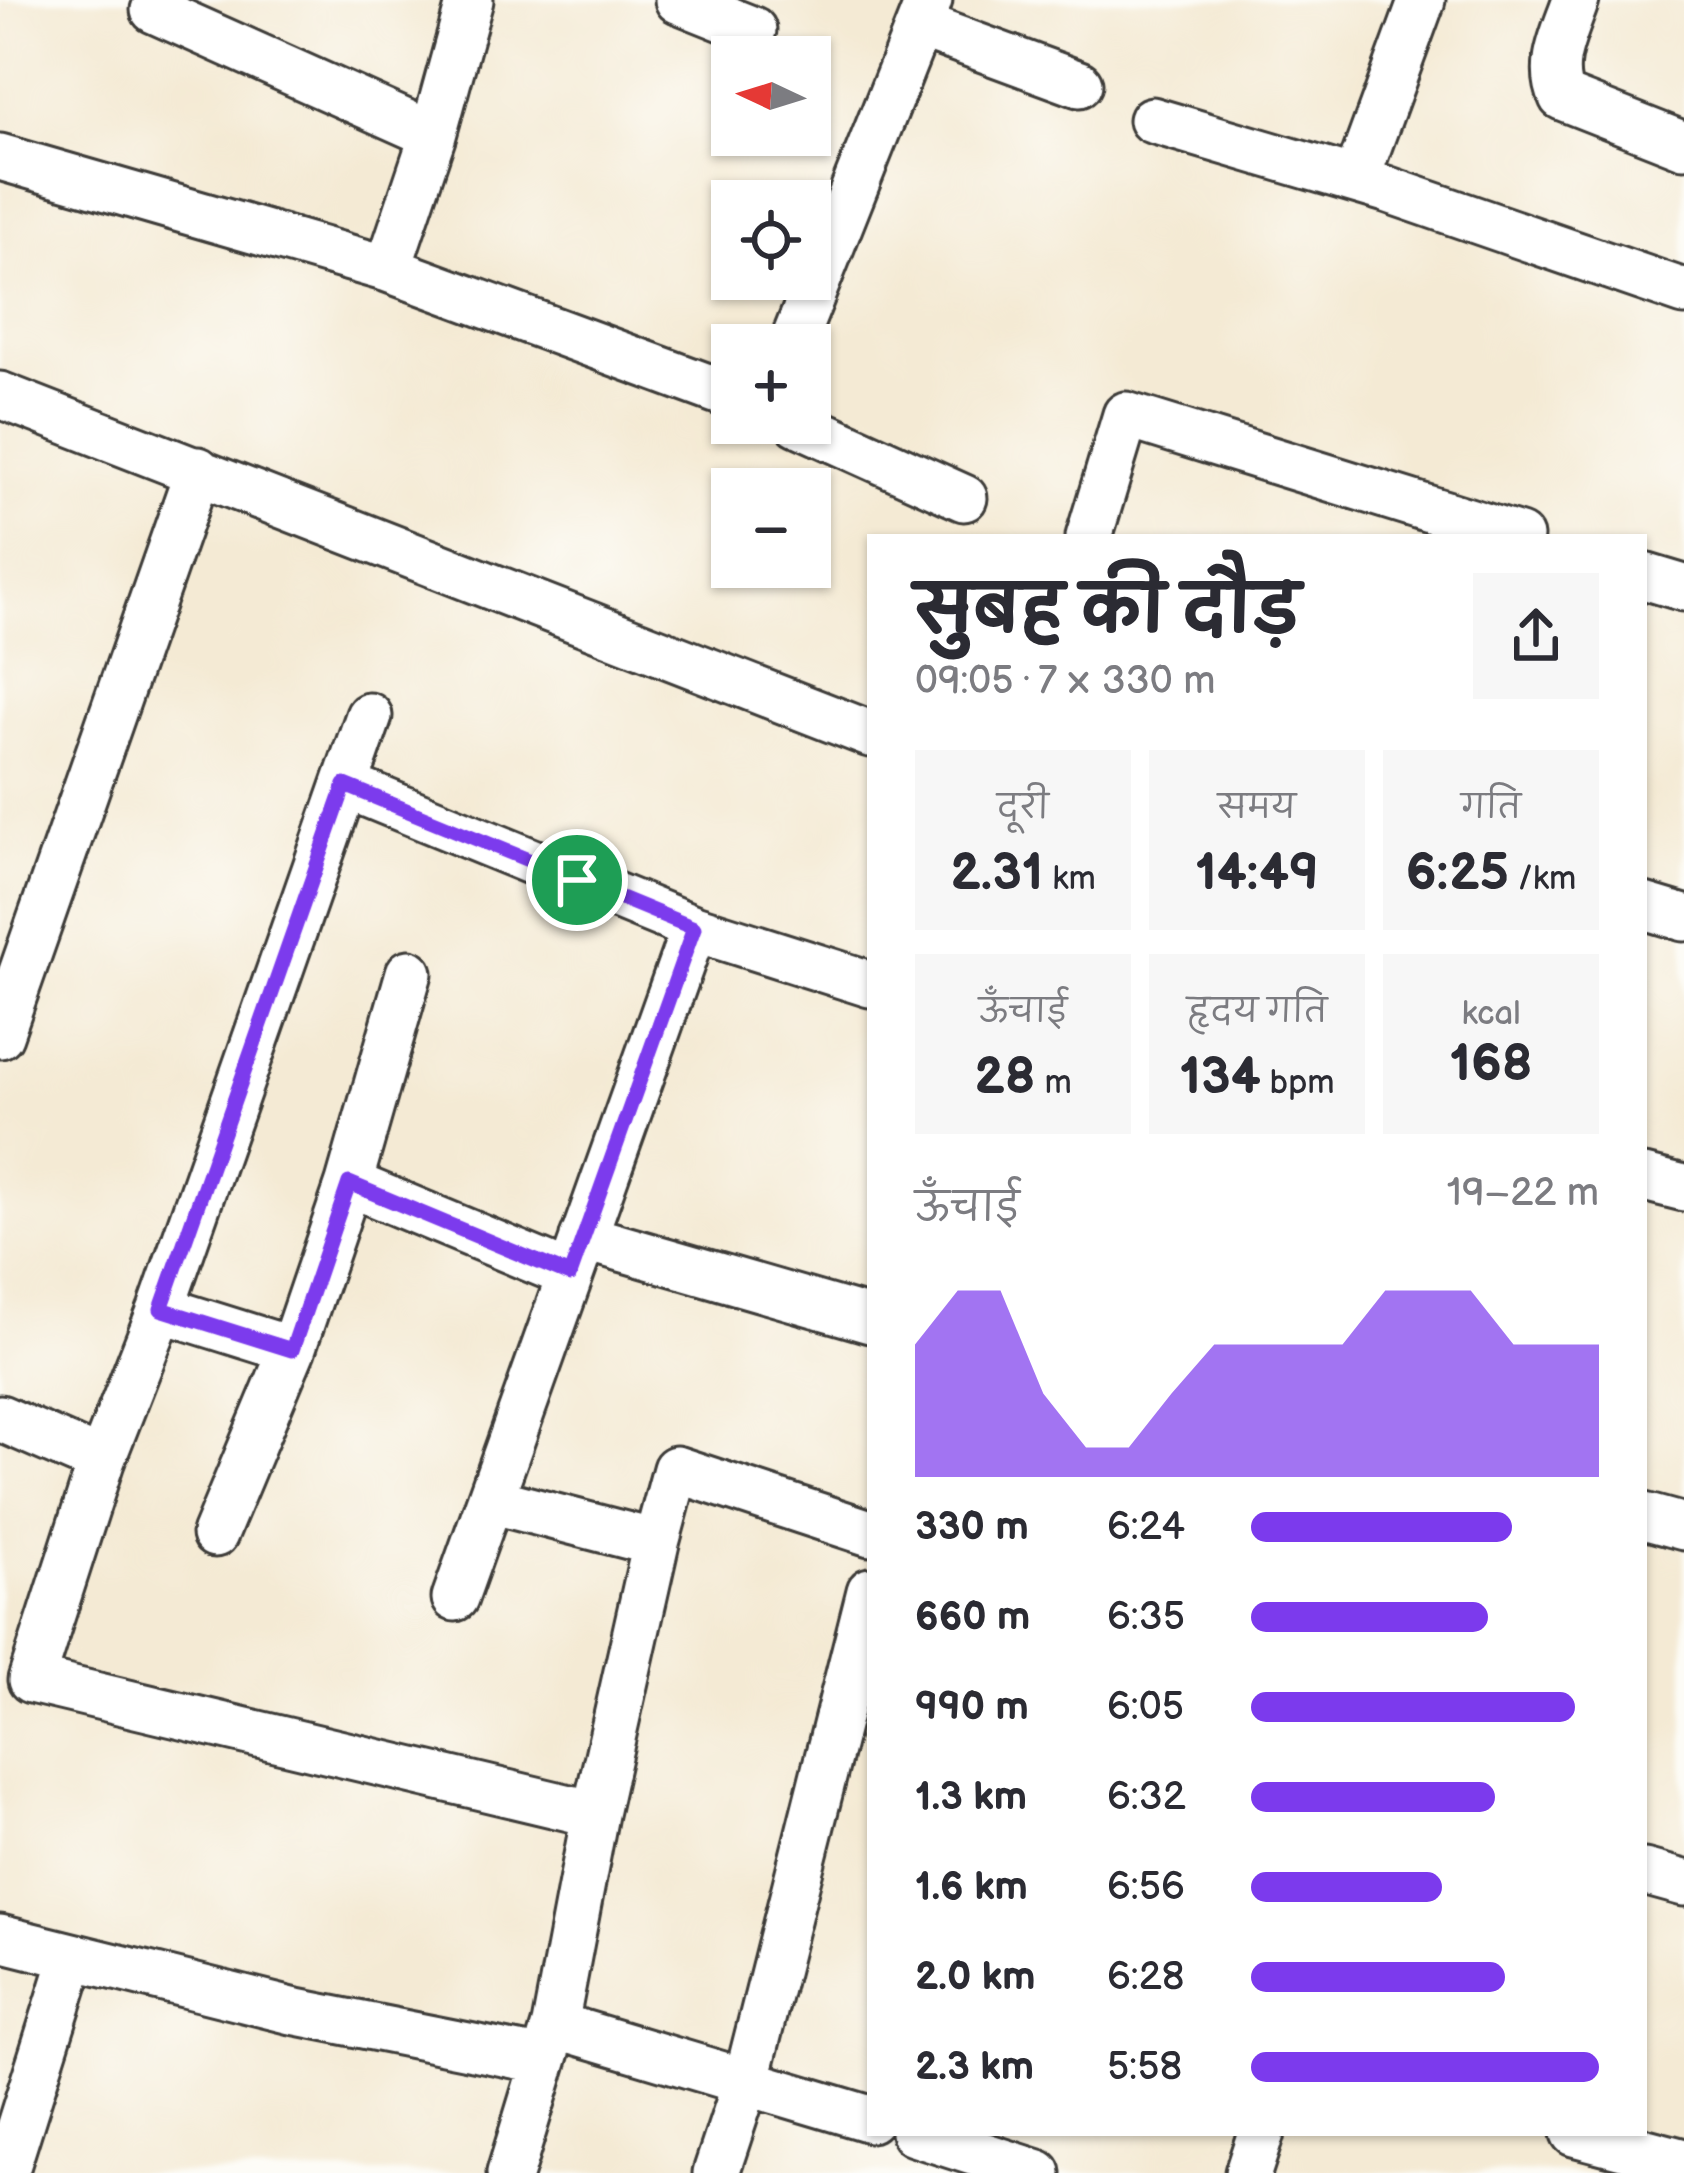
<!DOCTYPE html>
<html lang="hi">
<head>
<meta charset="utf-8">
<style>
  :root { --surface:#fff; --page:#f7f7f7; --text:#2b2b33; --muted:#7c7c81; --accent:#7c3aed }
  body { margin:0; font-family:"Balsamiq Sans","Playpen Sans Deva",sans-serif; background:var(--page); color:var(--text); height:100vh; display:flex; flex-direction:column; font-size:45px; white-space:nowrap }
  * { box-sizing:border-box; margin:0 }
  p { font-size:39px; color:var(--muted) }
  .icon { flex:none; width:66px; height:66px; fill:none; stroke:currentColor; stroke-width:2; stroke-linecap:round; stroke-linejoin:round }
  .map { position:relative; flex:1; overflow:hidden }
  .side { position:absolute; left:867px; top:534px; width:780px; height:1602px; display:flex; flex-direction:column; background:var(--surface); border-radius:0px; box-shadow:0 3px 9px #0004 }
  .side>* { flex:none }
  .needle { width:78px; rotate:274deg }
  .buttons { position:absolute; left:711px; top:36px; display:grid; gap:24px }
  .buttons a { display:grid; place-items:center; width:120px; height:120px; border-radius:0px; background:var(--surface); box-shadow:0 3px 9px #0004; font-size:60px }
  .pin { position:absolute; display:grid; place-items:center; width:102px; height:102px; color:#fff; margin:-51px; border:6px solid #fff; border-radius:50%; box-shadow:0 3px 12px #0007 }
  .round { display:grid; place-items:center; flex:none; width:126px; height:126px; border-radius:0px; background:var(--page) }
  .summary { display:flex; align-items:center; justify-content:space-between; height:204px; padding:0 48px }
  h1 { font-size:66px; font-weight:700; line-height:90px }
  .stats { display:grid; grid-template-columns:repeat(3,1fr); gap:18px; height:204px; padding:12px 48px }
  .stats div { display:grid; align-content:center; border-radius:0px; background:var(--page); text-align:center }
  .stats b { font-size:51px; font-weight:700 }
  .stats small { font-size:33px; font-weight:400 }
  .stats p { font-size:33px }
  .chart { height:336px; padding:24px 48px }
  .chart p { display:flex; justify-content:space-between }
  .chart svg { width:100%; height:216px; margin-top:12px; fill:var(--accent); opacity:.7 }
  ul { padding:0 48px; list-style:none; font-size:39px }
  li { display:grid; grid-template-columns:192px 144px 1fr; align-items:center; height:90px }
  li i { height:30px; border-radius:15px; background:var(--accent) }
  .map>svg:first-child { display:block }
  .lines { fill:none; stroke-linecap:round; stroke-linejoin:round }
  .street-casing { stroke:#3c3b38; stroke-width:51 }
  .street { stroke:#fff; stroke-width:45 }
  .route-casing { stroke:#fff; stroke-width:24 }
  .route { stroke:#7c3aed; stroke-width:15 }
</style>
</head>
<body>
<div class="map">
<svg width="1684" height="2173" viewBox="0 0 1684 2173">
  <rect width="100%" height="100%" fill="#fdfcf7"/>
  <filter id="ink" filterUnits="userSpaceOnUse"><feTurbulence type="fractalNoise" baseFrequency=".00833" numOctaves="2"/><feDisplacementMap in="SourceGraphic" scale="24" xChannelSelector="R" yChannelSelector="G"/><feConvolveMatrix kernelMatrix="1 2 1 2 8 2 1 2 1" color-interpolation-filters="sRGB"/></filter>
  <filter id="wash" filterUnits="userSpaceOnUse"><feTurbulence type="fractalNoise" baseFrequency=".004" numOctaves="4" result="noise"/><feDisplacementMap in="SourceGraphic" scale="48" xChannelSelector="R" yChannelSelector="G"/><feGaussianBlur stdDeviation="2.7" result="paint"/><feColorMatrix in="noise" values="0 0 0 0 0 0 0 0 0 0 0 0 0 0 0 0 0 1.4 0 .05"/><feComposite in="paint" operator="in"/></filter>
  <g filter="url(#wash)">
    <rect width="100%" height="100%" fill="#f4ead4"/>
  </g>
  <g filter="url(#ink)">
    <g class="lines">
      <defs>
        <path id="street" d="M158,0L154,10L433,135L388,269
          M678,0L753,30
          M1576,0C1565,33 1547,64 1562,97L1684,145
          M919,25L1079,84
          M1152,120L1386,189L1684,292
          M433,135L470,0
          M0,157L388,269L732,396
          M1356,180L1422,0
          M792,345L929,0
          M0,395L870,734
          M798,423L964,498
          M1089,537L1126,415L1520,537
          M1644,576L1684,588
          M369,716L161,1309L101,1462L31,1680L595,1814L555,2025
          M345,785L694,928L870,984
          M1644,906L1684,918
          M0,1035L198,470
          M1644,1178L1684,1188
          M349,1183L409,973
          M583,1237L870,1320
          M161,1309L292,1350
          M0,1418L101,1462
          M490,1500L656,1543L595,1814
          M1644,1516L1684,1527
          M215,1534L292,1350L349,1183L570,1275
          M656,1543L676,1469L870,1533
          M455,1598L694,928
          M1644,1872L1684,1883
          M0,1938L292,2011L544,2061
          M914,2133L1038,2173
          M1574,2133L1684,2162
          M5,2173L73,1957
          M510,2173L555,2025L870,2119
          M716,2173L747,2079L870,1591
          M1248,2173L1261,2133"/>
      </defs>
      <use href="#street" class="street-casing"/>
      <use href="#street" class="street"/>
    </g>
  </g>
  <g class="lines" filter="url(#ink)">
    <defs>
      <path id="route" d="M345,785L694,928L570,1275L349,1183L292,1350L161,1309Z"/>
    </defs>
    <use href="#route" class="route-casing"/>
    <use href="#route" class="route"/>
  </g>
</svg>
<div class="buttons">
<a><svg class="needle" viewBox="-14 -14 28 28"><path d="M0-13l5 13h-10z" fill="#e53935"/><path d="M0 13l5-13h-10z" fill="#7c7c81"/></svg></a>
<a><svg class="icon" aria-label="locate" viewBox="0 0 24 24"><circle cx="12" cy="12" r="6"/><path d="M12 2v4M12 18v4M2 12h4M18 12h4"/></svg></a>
<a>+</a>
<a>−</a>
</div>
<div class="pin" style="left:577px;top:880px;background:#1e9e55"><svg class="icon" aria-label="arrive" viewBox="0 0 24 24"><path d="M6 21V4h12l-3 4 3 4H6"/></svg></div>
<section class="side">
<div class="summary"><div><h1>सुबह की दौड़</h1><p>09:05 · 7 × 330 m</p></div><a class="round"><svg class="icon" aria-label="share" viewBox="0 0 24 24"><path d="M12 15V3M7 8l5-5 5 5M5 13v7h14v-7"/></svg></a></div>
<div class="stats">
<div><p>दूरी</p><b>2.31<small> km</small></b></div>
<div><p>समय</p><b>14:49</b></div>
<div><p>गति</p><b>6:25<small> /km</small></b></div>
</div>
<div class="stats">
<div><p>ऊँचाई</p><b>28<small> m</small></b></div>
<div><p>हृदय गति</p><b>134<small> bpm</small></b></div>
<div><p>kcal</p><b>168</b></div>
</div>
<div class="chart"><p><span>ऊँचाई</span>19–22 m</p>
<svg viewBox="0 0 160 44" preserveAspectRatio="none"><path d="M0 44V17L10 6L20 6L30 27L40 38L50 38L60 27L70 17L80 17L90 17L100 17L110 6L120 6L130 6L140 17L150 17L160 17V44z"/></svg>
</div>
<ul>
<li><b>330 m</b>6:24<i style="width:75%"></i></li>
<li><b>660 m</b>6:35<i style="width:68%"></i></li>
<li><b>990 m</b>6:05<i style="width:93%"></i></li>
<li><b>1.3 km</b>6:32<i style="width:70%"></i></li>
<li><b>1.6 km</b>6:56<i style="width:55%"></i></li>
<li><b>2.0 km</b>6:28<i style="width:73%"></i></li>
<li><b>2.3 km</b>5:58<i style="width:100%"></i></li>
</ul>
</section>
</div>
</body>
</html>
